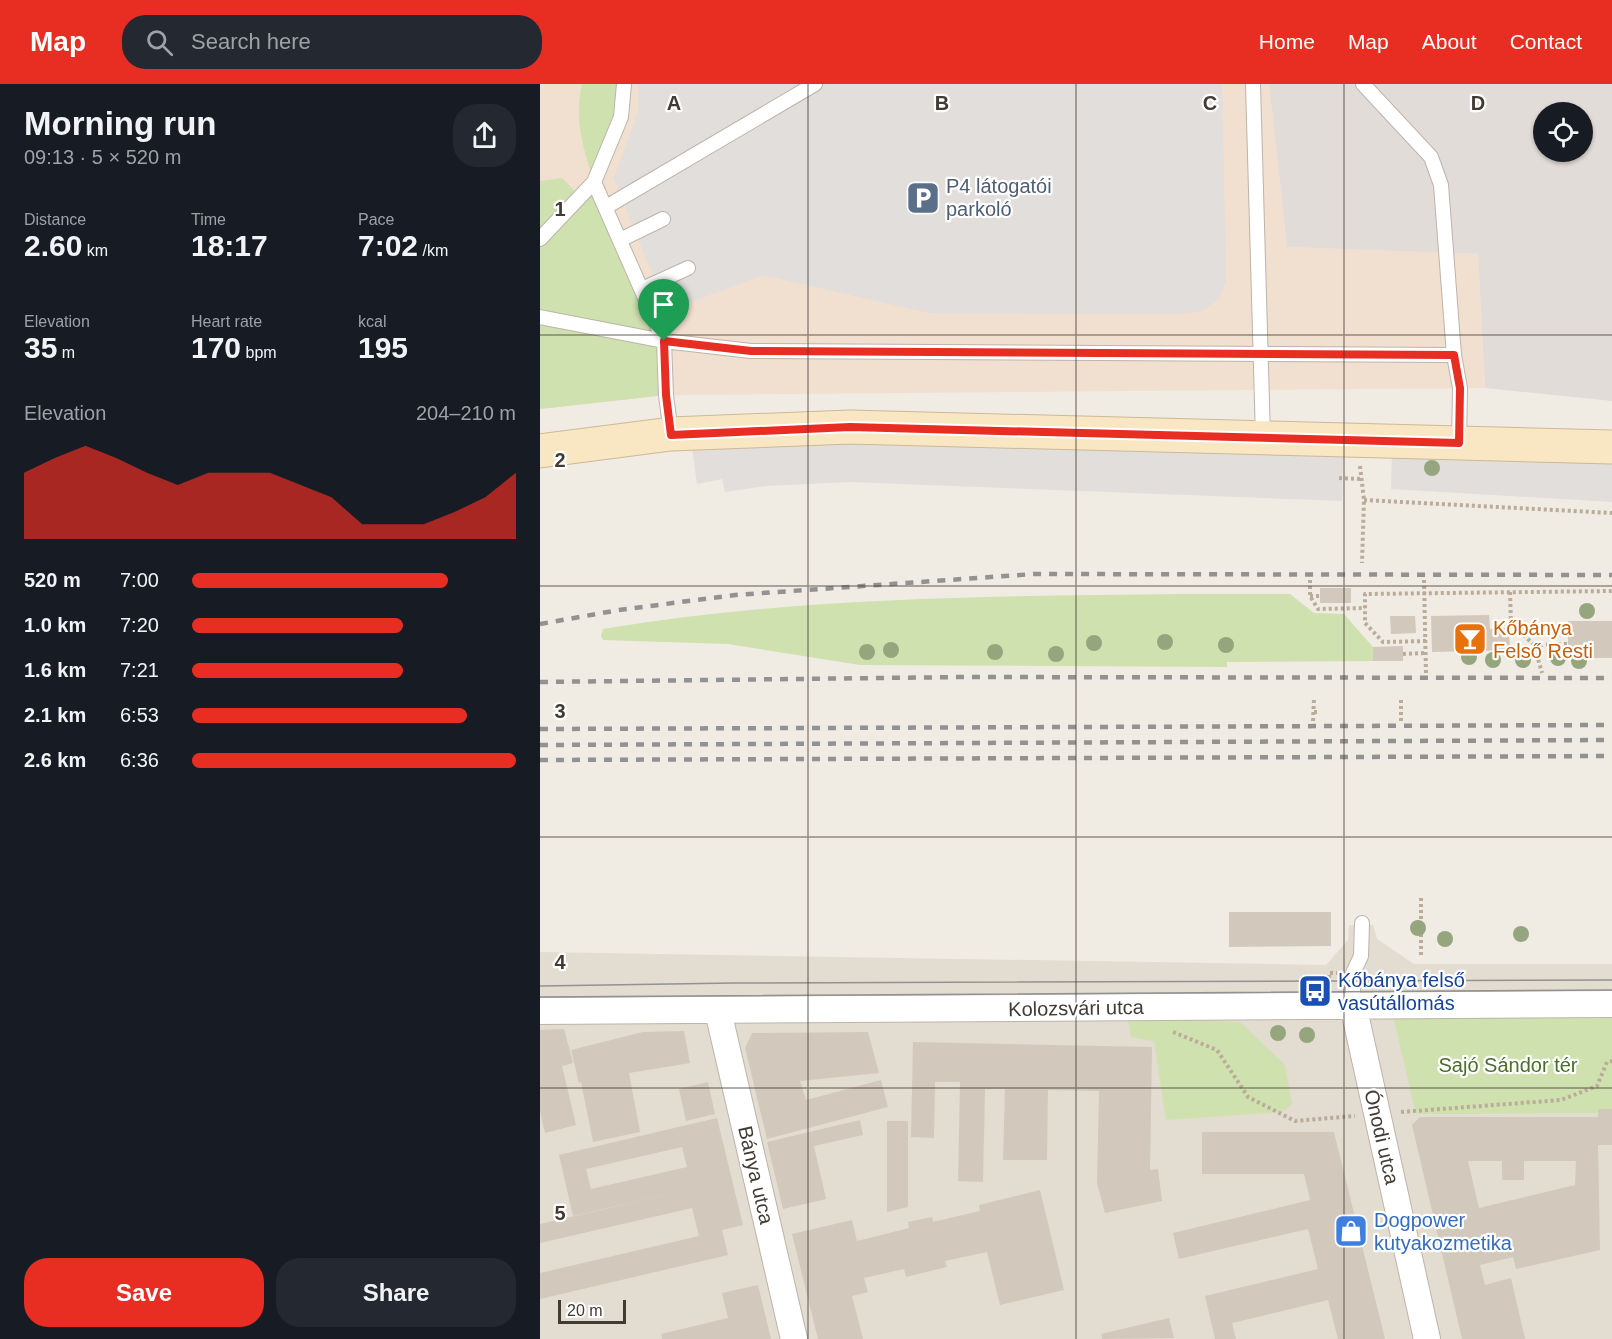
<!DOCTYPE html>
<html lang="en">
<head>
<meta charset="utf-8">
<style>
  :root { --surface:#171b24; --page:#242831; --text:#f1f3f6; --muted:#9ea1a6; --accent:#e82d22 }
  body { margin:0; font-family:Arial,sans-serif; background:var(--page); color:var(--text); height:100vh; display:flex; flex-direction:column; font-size:22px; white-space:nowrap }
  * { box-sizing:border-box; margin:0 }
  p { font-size:20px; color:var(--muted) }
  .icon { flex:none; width:33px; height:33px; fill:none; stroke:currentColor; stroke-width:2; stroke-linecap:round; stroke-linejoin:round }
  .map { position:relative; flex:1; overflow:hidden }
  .details { display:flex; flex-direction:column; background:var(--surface); width:540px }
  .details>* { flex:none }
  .fabs { position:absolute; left:993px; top:18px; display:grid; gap:12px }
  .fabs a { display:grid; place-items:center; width:60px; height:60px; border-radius:50%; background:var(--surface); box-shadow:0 2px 4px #0004; font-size:30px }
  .scale { position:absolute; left:18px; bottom:15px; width:68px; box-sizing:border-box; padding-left:6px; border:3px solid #413b34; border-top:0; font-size:16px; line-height:21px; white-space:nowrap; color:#413b34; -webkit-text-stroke:4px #fff; paint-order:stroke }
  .pin { position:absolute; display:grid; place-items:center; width:51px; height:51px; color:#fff; margin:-62px -26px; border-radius:50% 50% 50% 0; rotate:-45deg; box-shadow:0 0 6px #0007 }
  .pin .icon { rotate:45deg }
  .round { display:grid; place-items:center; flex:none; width:63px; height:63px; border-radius:24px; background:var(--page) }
  .summary { display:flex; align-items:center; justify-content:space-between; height:102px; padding:0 24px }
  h1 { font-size:33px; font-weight:800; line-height:45px }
  .stats { display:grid; grid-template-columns:repeat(3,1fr); gap:9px; height:102px; padding:6px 24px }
  .stats div { display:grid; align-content:center }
  .stats b { font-size:30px; font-weight:800 }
  .stats small { font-size:16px; font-weight:400 }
  .stats p { font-size:16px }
  .chart { height:168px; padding:12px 24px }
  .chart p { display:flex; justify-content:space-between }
  .chart svg { width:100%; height:108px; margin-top:6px; fill:var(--accent); opacity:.7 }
  .primary-button { display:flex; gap:12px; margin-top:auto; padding:12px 24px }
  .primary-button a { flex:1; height:69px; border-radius:24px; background:var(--accent); color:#fff; font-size:24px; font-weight:800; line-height:69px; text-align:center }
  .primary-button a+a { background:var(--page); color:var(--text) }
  ul { padding:0 24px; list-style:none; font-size:20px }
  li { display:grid; grid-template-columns:96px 72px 1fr; align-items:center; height:45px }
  li i { height:15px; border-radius:8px; background:var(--accent) }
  header { display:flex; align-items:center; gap:36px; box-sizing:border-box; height:84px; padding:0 30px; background:var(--accent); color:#fff }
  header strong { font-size:28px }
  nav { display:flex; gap:33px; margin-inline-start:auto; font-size:21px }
  .search { width:420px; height:54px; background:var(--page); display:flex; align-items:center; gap:15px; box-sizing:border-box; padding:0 21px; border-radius:24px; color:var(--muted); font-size:22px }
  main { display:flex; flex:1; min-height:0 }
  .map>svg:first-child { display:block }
  .residential { fill:#e3dcd1 }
  .commercial { fill:#f1dfcf }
  .industrial { fill:#e2dcd8; fill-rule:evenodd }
  .green { fill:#cfe1ae }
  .parking { fill:#e1dedb }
  .building { fill:#d3c8bc; fill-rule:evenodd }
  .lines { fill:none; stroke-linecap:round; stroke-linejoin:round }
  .lane-casing { stroke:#bdb4aa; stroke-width:16 }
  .street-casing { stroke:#bdb4aa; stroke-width:28 }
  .secondary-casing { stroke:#ccb996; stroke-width:35 }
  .path { stroke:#bbac99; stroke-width:4; stroke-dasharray:3 3; stroke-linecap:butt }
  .lane { stroke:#fff; stroke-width:14 }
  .street { stroke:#fff; stroke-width:26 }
  .secondary { stroke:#f9e7c3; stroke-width:33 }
  .tram { stroke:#929292; stroke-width:1.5 }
  .rail { stroke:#929292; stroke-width:4.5; stroke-dasharray:8 8; stroke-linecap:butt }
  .tree { fill:#95a67f }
  .route-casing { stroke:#fff; stroke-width:12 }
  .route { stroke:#e82d22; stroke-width:8 }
  .grid { fill:none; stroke:#413b34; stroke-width:1.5; stroke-opacity:0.55 }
  .labels { text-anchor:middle; stroke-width:4.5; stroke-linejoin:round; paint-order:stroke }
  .service-label { font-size:20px; fill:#4e5e75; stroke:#fff; text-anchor:start }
  .food-label { font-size:20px; fill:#c56008; stroke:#fff; text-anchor:start }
  .transit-label { font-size:20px; fill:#164399; stroke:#fff; text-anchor:start }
  .street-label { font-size:20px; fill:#413b34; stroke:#fff }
  .park-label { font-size:20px; fill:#4b6d2d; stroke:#fff }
  .shop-label { font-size:20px; fill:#366cbe; stroke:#fff; text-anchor:start }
  .grid-label { font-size:20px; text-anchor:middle; font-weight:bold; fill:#413b34; stroke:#fff; stroke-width:4.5; stroke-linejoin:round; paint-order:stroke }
</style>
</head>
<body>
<header>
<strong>Map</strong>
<div class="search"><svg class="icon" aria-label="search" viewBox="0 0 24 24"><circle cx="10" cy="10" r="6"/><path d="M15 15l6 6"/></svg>Search here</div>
<nav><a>Home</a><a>Map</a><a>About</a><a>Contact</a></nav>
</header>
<main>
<section class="details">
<div class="summary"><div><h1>Morning run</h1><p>09:13 · 5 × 520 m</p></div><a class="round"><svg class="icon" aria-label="share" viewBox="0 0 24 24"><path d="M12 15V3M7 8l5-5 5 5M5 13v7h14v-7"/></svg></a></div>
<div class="stats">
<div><p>Distance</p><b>2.60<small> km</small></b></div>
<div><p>Time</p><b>18:17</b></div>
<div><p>Pace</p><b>7:02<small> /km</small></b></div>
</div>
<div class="stats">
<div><p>Elevation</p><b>35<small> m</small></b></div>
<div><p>Heart rate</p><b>170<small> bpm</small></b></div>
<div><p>kcal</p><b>195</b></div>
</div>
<div class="chart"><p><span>Elevation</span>204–210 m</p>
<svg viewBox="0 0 160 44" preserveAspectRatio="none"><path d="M0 44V17L10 11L20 6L30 11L40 17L50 22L60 17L70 17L80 17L90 22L100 27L110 38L120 38L130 38L140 33L150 27L160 17V44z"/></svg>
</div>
<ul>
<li><b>520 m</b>7:00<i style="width:79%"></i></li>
<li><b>1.0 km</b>7:20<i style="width:65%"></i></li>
<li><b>1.6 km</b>7:21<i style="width:65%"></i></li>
<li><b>2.1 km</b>6:53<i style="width:85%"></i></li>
<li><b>2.6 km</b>6:36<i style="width:100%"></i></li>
</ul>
<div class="primary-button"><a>Save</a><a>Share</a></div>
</section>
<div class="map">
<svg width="1072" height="1255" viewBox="0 0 1072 1255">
  <rect width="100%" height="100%" fill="#f0ebe3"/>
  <path class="residential" d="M809,841H833L837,855L874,880H1072V1255H0V868L786,881L808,856Z"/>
  <path class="commercial" d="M0,0H729L747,163L938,170L945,304L126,311L0,325Z"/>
  <path class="industrial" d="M729,0H1072V317L945,304L938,170L747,163ZM1004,28H1042V68H1004Z"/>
  <path class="green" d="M42,0H84L54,98L124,257L126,311L0,325V97L22,94L35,107L54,98C43,64 34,36 42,0Z
    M645,510H750L774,529L804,530L833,563V577L687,578V583L320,581L188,560L63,556L61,552L63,545C255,513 451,512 645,510Z
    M853,931L1072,932V1029L876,1030Z
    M588,934L700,938L745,981L752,1020L742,1028L626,1036L614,957L591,953Z"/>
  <path class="parking" d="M98,0H682L686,197L680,213L663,227L641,230L389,229L223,191L127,227L74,94L98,28Z
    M311,353L803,373L802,417L310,398L225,402L185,408L182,395L157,400L152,364Z
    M852,372L1072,377V418L851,405Z"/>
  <path class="building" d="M780,504H811V519H780Z
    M949,531L950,545L969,544L970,566L892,568L891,532Z
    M850,532H875L876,549L851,550Z
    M1028,537H1072V574H1028Z
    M863,562V577H833V563Z
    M689,828H791V862L689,863Z
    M24,945L33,979L22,982L36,1041L5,1049L0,1027V946Z
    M144,947L150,979L89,989L100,1048L53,1058L41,998L39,999L31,966L103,948Z
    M328,948L339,989L260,997L266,1016L341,996L348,1023L227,1055L205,964L212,949Z
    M373,958L612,963L610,1086L618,1085L622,1117L565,1129L557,1099L559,1007L508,1006L507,1076H463L465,1005H445L443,1098L418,1097L420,998H395L394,1054L371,1053Z
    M168,998L175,1030L146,1037L139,1005Z
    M1058,1025H1072V1061H1058L1060,1166L976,1185L973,1173L940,1181L945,1201L971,1194L985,1255H922L872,1041L880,1033H1058ZM928,1077H962V1096H984V1077H1036L1035,1101L939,1124Z
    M177,1034L203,1141L182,1146L188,1171L0,1215V1189L159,1152L152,1124L0,1159V1140L185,1097L33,1132L19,1071ZM142,1063L147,1083L51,1105L46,1085Z
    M320,1036L323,1051L274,1062L286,1115L243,1125L227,1058Z
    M347,1037H368V1123L347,1128Z
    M662,1048H794L845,1255H798L788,1216L692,1239L696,1255H675L665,1212L778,1185L768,1145L639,1175L633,1149L770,1116L764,1090H662Z
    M500,1106L524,1206L460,1221L447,1168L405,1177L407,1183L366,1193L364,1185L324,1194L328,1208L312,1212L323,1255H278L252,1150L312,1136L317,1157L369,1144L368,1138L392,1133L393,1138L440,1127L439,1121Z
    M218,1201L231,1255H122L121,1250L188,1234L182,1209Z
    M629,1234L634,1254L562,1255L561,1250Z"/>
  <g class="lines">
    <defs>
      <path id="lane" d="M713,0L723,354
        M823,0L891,73L901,101L914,271L920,304L919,359
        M54,98L124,257L126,311L131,350
        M66,123L275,0
        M0,155L54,98L81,33L84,0
        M80,156L123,135
        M102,205L148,184
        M0,233L124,257L211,267L914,271
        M813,921V889L821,872L822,839"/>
      <path id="street" d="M813,921L887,1255
        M0,927L1072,920
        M178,927L254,1255"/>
      <path id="secondary" d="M0,367L131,350L310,343L1072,363"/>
    </defs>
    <use href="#lane" class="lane-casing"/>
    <use href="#street" class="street-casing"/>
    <use href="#secondary" class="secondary-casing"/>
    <path class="path" d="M820,382L824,416L822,479
      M799,394L820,395
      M824,416L1072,429
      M770,496V512L778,525L825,524
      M884,496L886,589
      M970,508L971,539L994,561L1002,589
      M770,512H780
      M886,557L843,558L825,539V510L1072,507
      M994,561L1028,560
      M863,570L886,569
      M861,616V637
      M774,628H780
      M773,637L774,615
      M881,814V871
      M789,900V889H797
      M633,948L677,966L708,1013L755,1037L815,1032
      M861,1028L1021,1016L1057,1002L1067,978L1072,977"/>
    <use href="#lane" class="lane"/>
    <use href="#street" class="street"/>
    <use href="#secondary" class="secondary"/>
    <path class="tram" d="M0,902L194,899L1072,896
      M0,913L1072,906"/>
    <path class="rail" d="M0,540L79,526L195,511L494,490L1072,491
      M0,598L426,593L1072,594
      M0,645L1072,641
      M0,661L1072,656
      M0,676L1072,672"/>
  </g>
  <g class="tree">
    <circle cx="892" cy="384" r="8"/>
    <circle cx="1047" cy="527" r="8"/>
    <circle cx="625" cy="558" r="8"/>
    <circle cx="554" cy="559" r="8"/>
    <circle cx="686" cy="561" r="8"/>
    <circle cx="351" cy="566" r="8"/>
    <circle cx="327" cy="568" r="8"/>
    <circle cx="455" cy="568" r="8"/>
    <circle cx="516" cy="570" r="8"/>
    <circle cx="929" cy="573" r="8"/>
    <circle cx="1018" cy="574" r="8"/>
    <circle cx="953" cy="576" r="8"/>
    <circle cx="983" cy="576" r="8"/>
    <circle cx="1039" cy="577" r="8"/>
    <circle cx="878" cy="844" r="8"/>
    <circle cx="981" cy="850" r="8"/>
    <circle cx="905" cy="855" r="8"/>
    <circle cx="738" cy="949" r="8"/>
    <circle cx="767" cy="951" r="8"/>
  </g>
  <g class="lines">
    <defs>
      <path id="route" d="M124,257L211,267L914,271L920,304L919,359L310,343L131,351L126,311Z"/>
    </defs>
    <use href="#route" class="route-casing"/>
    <use href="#route" class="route"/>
  </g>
  <path class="grid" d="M268,0V1255M536,0V1255M804,0V1255M0,251H1072M0,502H1072M0,753H1072M0,1004H1072"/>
  <defs>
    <symbol id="parking-square" viewBox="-11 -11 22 22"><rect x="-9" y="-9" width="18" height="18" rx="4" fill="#5c6f8a" stroke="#fff"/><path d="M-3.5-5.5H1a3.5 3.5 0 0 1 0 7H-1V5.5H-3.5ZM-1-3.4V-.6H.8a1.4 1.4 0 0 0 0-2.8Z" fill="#fff"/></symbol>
    <symbol id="bar-square" viewBox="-11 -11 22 22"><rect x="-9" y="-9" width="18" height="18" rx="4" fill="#e8710a" stroke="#fff"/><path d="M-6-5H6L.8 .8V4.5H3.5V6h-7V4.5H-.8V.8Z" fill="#fff"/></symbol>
    <symbol id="bus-square" viewBox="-11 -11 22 22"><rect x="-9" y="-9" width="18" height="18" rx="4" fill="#1a4fb4" stroke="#fff"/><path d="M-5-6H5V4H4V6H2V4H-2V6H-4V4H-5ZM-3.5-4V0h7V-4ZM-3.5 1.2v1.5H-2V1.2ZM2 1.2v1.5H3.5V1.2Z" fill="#fff"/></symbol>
    <symbol id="shop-square" viewBox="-11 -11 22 22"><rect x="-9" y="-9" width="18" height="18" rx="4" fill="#3f7fe0" stroke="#fff"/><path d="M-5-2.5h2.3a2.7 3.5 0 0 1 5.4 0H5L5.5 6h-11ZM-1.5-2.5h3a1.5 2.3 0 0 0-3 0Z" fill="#fff"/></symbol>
  </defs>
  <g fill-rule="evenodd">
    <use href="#parking-square" x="364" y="95" width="38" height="38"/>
    <use href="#bar-square" x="911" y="536" width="38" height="38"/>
    <use href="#bus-square" x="756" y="888" width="38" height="38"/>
    <use href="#shop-square" x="792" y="1128" width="38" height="38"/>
  </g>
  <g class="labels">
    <g class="service-label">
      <text x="406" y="109">P4 látogatói<tspan x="406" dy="23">parkoló</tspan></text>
    </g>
    <g class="food-label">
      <text x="953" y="551">Kőbánya<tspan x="953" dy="23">Felső Resti</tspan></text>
    </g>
    <g class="transit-label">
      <text x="798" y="903">Kőbánya felső<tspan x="798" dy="23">vasútállomás</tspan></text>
    </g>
    <g class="street-label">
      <text transform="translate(536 924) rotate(-1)" y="7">Kolozsvári utca</text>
      <text transform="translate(842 1053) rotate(77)" y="7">Ónodi utca</text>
      <text transform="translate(216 1091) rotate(77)" y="7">Bánya utca</text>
    </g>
    <g class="park-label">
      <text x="968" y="988">Sajó Sándor tér</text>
    </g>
    <g class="shop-label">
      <text x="834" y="1143">Dogpower<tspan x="834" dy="23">kutyakozmetika</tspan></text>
    </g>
  </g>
  <g class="grid-label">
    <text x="134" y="26">A</text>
    <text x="402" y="26">B</text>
    <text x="670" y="26">C</text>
    <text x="938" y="26">D</text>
    <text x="20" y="132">1</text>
    <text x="20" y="383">2</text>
    <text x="20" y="634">3</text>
    <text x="20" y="885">4</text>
    <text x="20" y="1136">5</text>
  </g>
</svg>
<div class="fabs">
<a><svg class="icon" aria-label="locate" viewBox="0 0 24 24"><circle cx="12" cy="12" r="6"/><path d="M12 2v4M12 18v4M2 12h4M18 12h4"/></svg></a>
</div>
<div class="scale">20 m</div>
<div class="pin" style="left:124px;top:257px;background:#1e9e55"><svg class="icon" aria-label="arrive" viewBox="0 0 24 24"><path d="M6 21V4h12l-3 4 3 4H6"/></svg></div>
</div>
</main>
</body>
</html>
